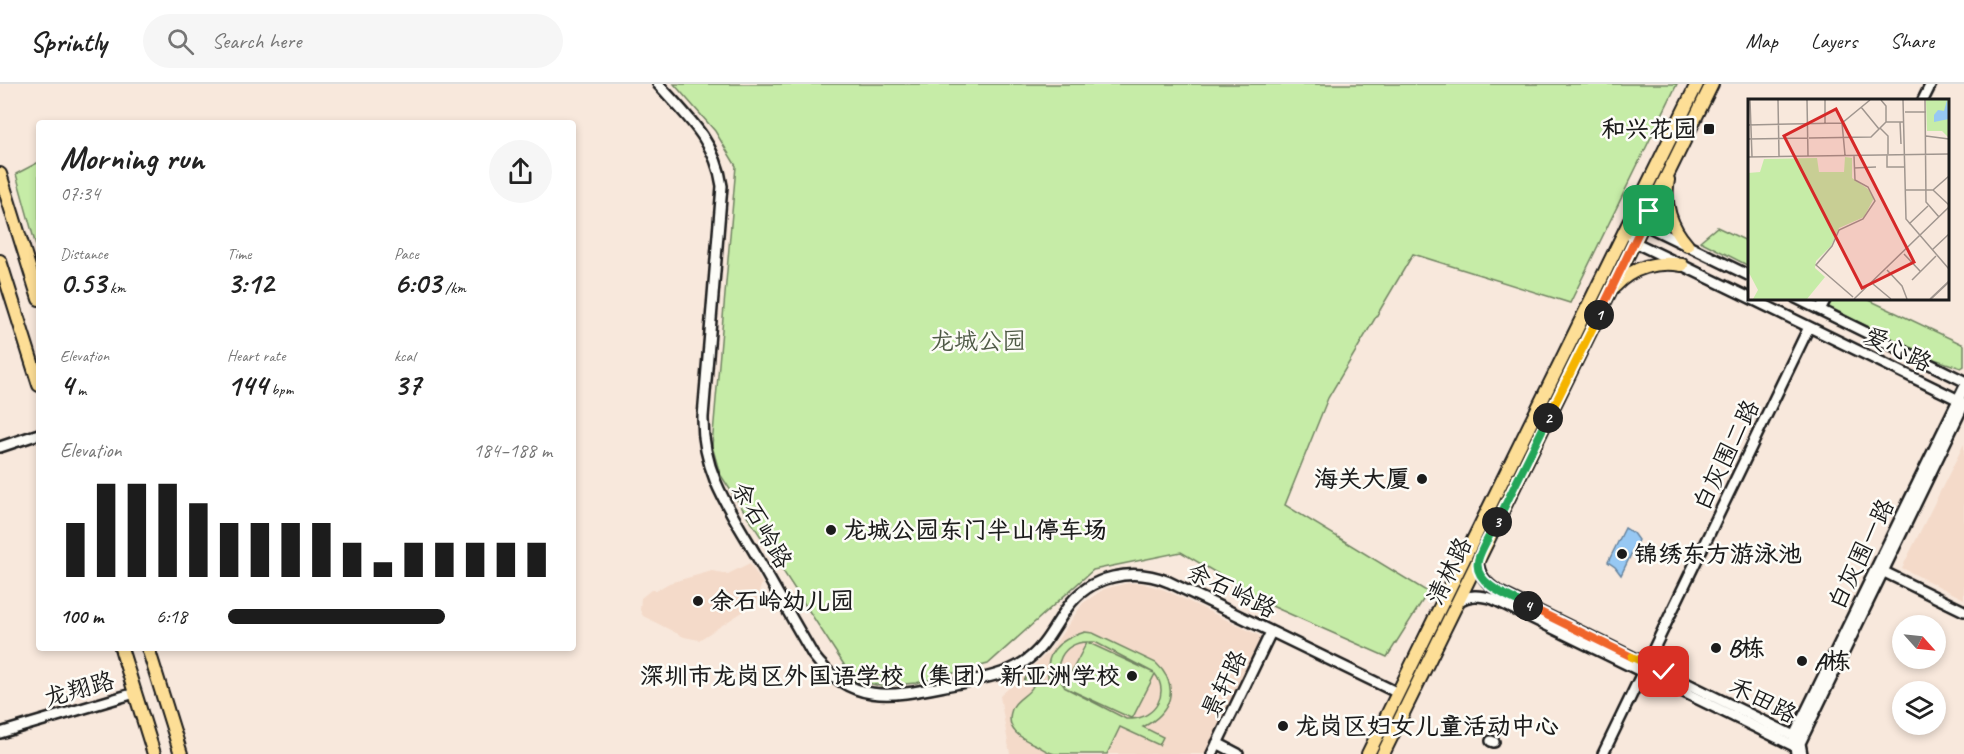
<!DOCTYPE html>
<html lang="en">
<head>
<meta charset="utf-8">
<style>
  :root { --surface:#fff; --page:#f6f6f6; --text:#222; --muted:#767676; --line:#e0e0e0; --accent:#1c1c1c }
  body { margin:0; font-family:Caveat,"LXGW WenKai TC",sans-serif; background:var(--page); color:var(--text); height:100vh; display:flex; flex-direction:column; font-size:22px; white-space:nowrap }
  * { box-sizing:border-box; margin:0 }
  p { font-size:20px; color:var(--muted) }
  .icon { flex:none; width:33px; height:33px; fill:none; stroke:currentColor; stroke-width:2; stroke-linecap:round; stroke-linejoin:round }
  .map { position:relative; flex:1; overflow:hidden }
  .side { position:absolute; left:36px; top:36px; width:540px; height:531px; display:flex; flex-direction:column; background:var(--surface); border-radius:6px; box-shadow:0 3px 9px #0003 }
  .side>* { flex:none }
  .needle { width:39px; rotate:117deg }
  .buttons { position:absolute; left:1892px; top:531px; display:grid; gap:12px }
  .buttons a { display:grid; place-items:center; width:54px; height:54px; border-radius:50%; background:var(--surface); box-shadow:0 3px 9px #0003; font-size:30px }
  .pin { position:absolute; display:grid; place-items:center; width:51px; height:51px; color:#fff; margin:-26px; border-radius:12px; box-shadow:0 3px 9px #0006 }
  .km { position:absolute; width:30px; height:30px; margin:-15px; border-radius:50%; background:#222; color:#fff; font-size:16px; line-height:30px; text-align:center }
  .round { display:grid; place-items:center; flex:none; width:63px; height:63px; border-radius:32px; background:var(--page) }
  .head { display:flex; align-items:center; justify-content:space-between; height:102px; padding:0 24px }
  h1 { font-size:33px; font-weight:700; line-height:45px }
  .stats { display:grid; grid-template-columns:repeat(3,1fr); gap:9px; height:102px; padding:6px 24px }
  .stats div { display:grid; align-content:center }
  .stats b { font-size:30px; font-weight:700 }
  .stats small { font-size:16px; font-weight:400 }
  .stats p { font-size:16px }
  .chart { height:168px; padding:12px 24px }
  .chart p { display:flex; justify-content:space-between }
  .chart svg { width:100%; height:108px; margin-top:6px; stroke:var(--accent); stroke-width:6 }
  ul { padding:0 24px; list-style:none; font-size:20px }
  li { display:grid; grid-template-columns:96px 72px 1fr; align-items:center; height:45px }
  li i { height:15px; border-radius:8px; background:var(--accent) }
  header { display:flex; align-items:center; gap:36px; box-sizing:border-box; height:84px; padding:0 30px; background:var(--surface); border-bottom:2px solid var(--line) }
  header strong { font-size:28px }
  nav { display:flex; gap:33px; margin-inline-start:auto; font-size:21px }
  .search { width:420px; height:54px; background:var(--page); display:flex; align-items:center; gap:15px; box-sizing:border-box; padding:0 21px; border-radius:33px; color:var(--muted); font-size:22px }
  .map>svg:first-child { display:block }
  .built { fill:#f4dac9 }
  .green { fill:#c6eca7; stroke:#718462; stroke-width:1.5; fill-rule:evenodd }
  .water { fill:#97c8f3; stroke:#66839d; stroke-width:1.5 }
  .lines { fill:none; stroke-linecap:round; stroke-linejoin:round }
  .minor-casing { stroke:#1c1c1c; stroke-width:14 }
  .major-casing { stroke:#1c1c1c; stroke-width:16 }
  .minor { stroke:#fdfcf7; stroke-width:9 }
  .major { stroke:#fdde96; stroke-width:12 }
  .split-1-casing { stroke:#fff; stroke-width:12 }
  .split-2-casing { stroke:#fff; stroke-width:12 }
  .split-3-casing { stroke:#fff; stroke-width:12 }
  .split-4-casing { stroke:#fff; stroke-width:12 }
  .split-5-casing { stroke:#fff; stroke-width:12 }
  .split-6-casing { stroke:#fff; stroke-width:12 }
  .split-1 { stroke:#f0652b; stroke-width:8 }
  .split-2 { stroke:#f5b400; stroke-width:8 }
  .split-3 { stroke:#22a559; stroke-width:8 }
  .split-4 { stroke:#22a559; stroke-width:8 }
  .split-5 { stroke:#f0652b; stroke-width:8 }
  .split-6 { stroke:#f5b400; stroke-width:8 }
  .poi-dot { fill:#1c1c1c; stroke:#fdfcf7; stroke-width:2 }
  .labels { text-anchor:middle; stroke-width:5; stroke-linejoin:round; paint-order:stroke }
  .poi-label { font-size:24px; font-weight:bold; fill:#1c1c1c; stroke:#fdfcf7; text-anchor:start }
  .park-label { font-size:24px; fill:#4f5a46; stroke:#fdfcf7 }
  .street-label { font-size:24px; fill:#1c1c1c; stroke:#fdfcf7 }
  .inset-road { fill:none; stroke:#a0968f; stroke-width:1.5 }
  .view { fill:#d62828; fill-opacity:0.15; stroke:#d62828; stroke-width:3 }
  .inset-edge { fill:none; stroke:#1c1c1c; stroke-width:3 }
</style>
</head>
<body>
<header>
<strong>Sprintly</strong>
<div class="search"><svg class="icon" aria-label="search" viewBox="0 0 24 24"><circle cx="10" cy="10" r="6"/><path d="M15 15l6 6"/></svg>Search here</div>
<nav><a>Map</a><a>Layers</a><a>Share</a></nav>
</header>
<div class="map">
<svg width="1964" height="670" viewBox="0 0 1964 670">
  <rect width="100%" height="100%" fill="#f8e8dc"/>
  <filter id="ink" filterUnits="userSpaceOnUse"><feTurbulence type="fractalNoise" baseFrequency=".0167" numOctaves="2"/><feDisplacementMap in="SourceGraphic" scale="12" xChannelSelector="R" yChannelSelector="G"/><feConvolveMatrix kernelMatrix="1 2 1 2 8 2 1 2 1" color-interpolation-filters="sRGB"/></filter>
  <g filter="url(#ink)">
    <path class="built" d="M1964,360V515L1902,484Z
      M750,479L762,499L755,520L699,556L684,553L643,532L640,526L641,514L651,506H657L669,499L712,487L728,490Z
      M1128,499H1141L1165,506L1262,553L1205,670H1010L1000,612L1051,566L1083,519L1104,505Z"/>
    <path class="green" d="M674,0H1677L1570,219L1413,170L1328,314L1285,421L1428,508L1387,573L1274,523L1181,468L1093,486L988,580L916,599L881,602L854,596L720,390L712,362L736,82L715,47Z
      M39,78V173L16,90Z
      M1717,143L1749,158V182L1700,157Z
      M1813,215H1867L1964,261V282L1961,284L1931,274Z
      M1085,548L1093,549L1156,579C1181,603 1171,629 1143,643L1163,653L1159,661L1120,643L1107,670C1091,670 1072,670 1055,670C1049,669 1043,665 1038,662C1022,655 1004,646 1012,625C1016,614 1028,612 1033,602L1024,597L1028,589L1049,599C1043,570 1057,556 1085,548ZM1087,558L1064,602C1050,583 1063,558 1087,558ZM1089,558H1095L1154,589L1089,559ZM1155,590C1170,609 1155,634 1132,635ZM1064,603L1131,634V635H1126Z"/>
    <path class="water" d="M1625,444L1633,449L1638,456L1621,491L1615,483L1608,478Z"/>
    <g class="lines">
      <defs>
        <path id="minor" d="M658,0C687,32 716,58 722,102L703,333C702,388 729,425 756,471C775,505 794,538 813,571C854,625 898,611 955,600C979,595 1003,592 1024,578C1045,564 1053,544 1067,524C1090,491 1133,483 1169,498L1398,609
          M1923,16L1931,0
          M1750,192L1643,140L1626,143L1634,158L1750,214
          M1750,214L1961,317
          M1796,214L1964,297
          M1820,226L1826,214
          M0,363L39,350
          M1478,477C1479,491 1486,499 1498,507L1794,652L1800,659L1802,670
          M1878,485L1964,527
          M1458,518C1470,510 1479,511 1493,515L1794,662L1797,660
          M0,649L135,609
          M1491,657L1494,658
          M1217,659L1238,670
          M1800,659L1964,320
          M1212,670L1271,548
          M1603,670L1809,243
          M1796,670L1794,652L1964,304"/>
        <path id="major" d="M0,90L39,215
          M1668,96C1663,120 1671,143 1687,161
          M0,177L39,301
          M1615,202C1632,183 1657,177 1682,181
          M121,564L154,670
          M148,564L181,670
          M1368,670L1697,0
          M1383,670L1712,0"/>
      </defs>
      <use href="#minor" class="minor-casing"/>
      <use href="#major" class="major-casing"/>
      <use href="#minor" class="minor"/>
      <use href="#major" class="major"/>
    </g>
  </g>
  <g class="lines" filter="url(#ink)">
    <defs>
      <path id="split-1" d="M1599,231L1649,127"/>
      <path id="split-2" d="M1548,334L1599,231"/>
      <path id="split-3" d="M1497,438L1548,334"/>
      <path id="split-4" d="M1497,438C1492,448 1480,466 1478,477C1473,500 1512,514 1528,522"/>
      <path id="split-5" d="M1528,522L1632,573"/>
      <path id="split-6" d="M1632,573L1664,588"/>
    </defs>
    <use href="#split-1" class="split-1-casing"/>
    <use href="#split-2" class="split-2-casing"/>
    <use href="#split-3" class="split-3-casing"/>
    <use href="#split-4" class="split-4-casing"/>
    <use href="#split-5" class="split-5-casing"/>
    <use href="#split-6" class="split-6-casing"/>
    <use href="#split-1" class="split-1"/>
    <use href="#split-2" class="split-2"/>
    <use href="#split-3" class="split-3"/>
    <use href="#split-4" class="split-4"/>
    <use href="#split-5" class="split-5"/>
    <use href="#split-6" class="split-6"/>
  </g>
  <g class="poi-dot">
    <rect x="1703" y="39" width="12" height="12" rx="3"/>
    <circle cx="1422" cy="395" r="6"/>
    <circle cx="831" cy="446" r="6"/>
    <circle cx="1622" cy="470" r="6"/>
    <circle cx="698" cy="517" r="6"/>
    <circle cx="1716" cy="564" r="6"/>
    <circle cx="1802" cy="577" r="6"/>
    <circle cx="1132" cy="592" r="6"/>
    <circle cx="1283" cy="642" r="6"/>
  </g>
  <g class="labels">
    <g class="poi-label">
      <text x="1697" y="53" text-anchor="end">和兴花园</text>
      <text x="1410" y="403" text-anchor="end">海关大厦</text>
      <text x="843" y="454">龙城公园东门半山停车场</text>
      <text x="1634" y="478">锦绣东方游泳池</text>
      <text x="710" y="525">余石岭幼儿园</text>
      <text x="1728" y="572">B栋</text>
      <text x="1814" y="585">A栋</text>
      <text x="1120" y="600" text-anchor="end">深圳市龙岗区外国语学校（集团）新亚洲学校</text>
      <text x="1295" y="650">龙岗区妇女儿童活动中心</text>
    </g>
    <g class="park-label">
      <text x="978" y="265">龙城公园</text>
    </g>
    <g class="street-label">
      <text transform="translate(1898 265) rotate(26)" y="8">爱心路</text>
      <text transform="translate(1726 371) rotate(-64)" y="8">白灰围二路</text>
      <text transform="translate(762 441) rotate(60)" y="8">余石岭路</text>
      <text transform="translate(1861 470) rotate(-64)" y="8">白灰围一路</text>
      <text transform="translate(1449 487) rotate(-64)" y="8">清林路</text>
      <text transform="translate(1232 506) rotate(26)" y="8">余石岭路</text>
      <text transform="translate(1224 600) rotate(-64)" y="8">景轩路</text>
      <text transform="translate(79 605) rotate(-16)" y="8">龙翔路</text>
      <text transform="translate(1763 616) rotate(27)" y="8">禾田路</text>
    </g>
  </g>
  <g transform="translate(1748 15)">
    <rect width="201" height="201" fill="#f8e8dc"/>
    <path d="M178,1H201V39L194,32H179ZM97,58L104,59V79L120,90L126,99L116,118L91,129L83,147L68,162L67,169L77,178L59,200H5L10,191L0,172V74L12,73L16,60L69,59L71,73H96Z" fill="#c6eca7"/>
    <path d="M199,1L201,20L186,23V16L190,11L196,12Z" fill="#97c8f3"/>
    <path class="inset-road" d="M2,1L4,58M30,1L31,57M59,1L60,57M77,1V24M133,1L138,7V23M155,1L158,120L201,170M177,1L178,103L191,118M113,8L131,30M157,13H178M152,23L153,45M94,24L97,56M0,26L94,24L122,1M132,29L140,37V55M178,37L201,40M61,39L123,38L138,23H155M0,40L60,39M139,56V68H156M0,58L201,55M106,69L128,68M158,91H185L201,77M185,91L201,106M161,125L180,107M184,151L201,135M156,155L172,172M139,171L154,187L159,200M164,181L188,157M125,185L143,200M105,198L68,166L84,147L91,131L115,120L127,102L120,88L107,81L106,57M106,200L201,108M182,200L201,182M183,200L201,183"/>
    <path class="view" d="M88,10L166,163L114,189L36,37Z"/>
    <rect width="201" height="201" class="inset-edge"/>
  </g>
</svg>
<div class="buttons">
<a><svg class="needle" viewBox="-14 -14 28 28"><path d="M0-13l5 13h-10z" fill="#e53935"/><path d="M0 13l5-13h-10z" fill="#767676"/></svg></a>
<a><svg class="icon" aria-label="layers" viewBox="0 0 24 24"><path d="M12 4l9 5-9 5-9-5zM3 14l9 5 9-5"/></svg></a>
</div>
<div class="pin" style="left:1649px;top:127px;background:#1e9e55"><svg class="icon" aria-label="arrive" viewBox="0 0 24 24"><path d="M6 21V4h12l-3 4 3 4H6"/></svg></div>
<div class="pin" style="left:1664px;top:588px;background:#d93025"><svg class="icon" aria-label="check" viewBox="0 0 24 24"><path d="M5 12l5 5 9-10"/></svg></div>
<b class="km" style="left:1599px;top:231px">1</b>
<b class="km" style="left:1548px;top:334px">2</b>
<b class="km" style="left:1497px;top:438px">3</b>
<b class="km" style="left:1528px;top:522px">4</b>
<section class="side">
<div class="head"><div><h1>Morning run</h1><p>07:34</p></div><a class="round"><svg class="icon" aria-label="share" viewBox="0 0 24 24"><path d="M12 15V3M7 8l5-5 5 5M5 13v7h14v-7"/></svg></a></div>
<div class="stats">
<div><p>Distance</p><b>0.53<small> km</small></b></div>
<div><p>Time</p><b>3:12</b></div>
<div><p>Pace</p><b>6:03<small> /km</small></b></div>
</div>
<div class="stats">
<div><p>Elevation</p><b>4<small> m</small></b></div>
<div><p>Heart rate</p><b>144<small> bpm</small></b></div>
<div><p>kcal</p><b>37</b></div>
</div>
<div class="chart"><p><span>Elevation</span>184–188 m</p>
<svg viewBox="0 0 160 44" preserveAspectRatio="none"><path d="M5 44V22M15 44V6M25 44V6M35 44V6M45 44V14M55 44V22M65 44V22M75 44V22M85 44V22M95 44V30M105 44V38M115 44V30M125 44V30M135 44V30M145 44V30M155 44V30"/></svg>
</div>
<ul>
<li><b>100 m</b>6:18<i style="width:67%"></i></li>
</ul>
</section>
</div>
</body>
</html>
